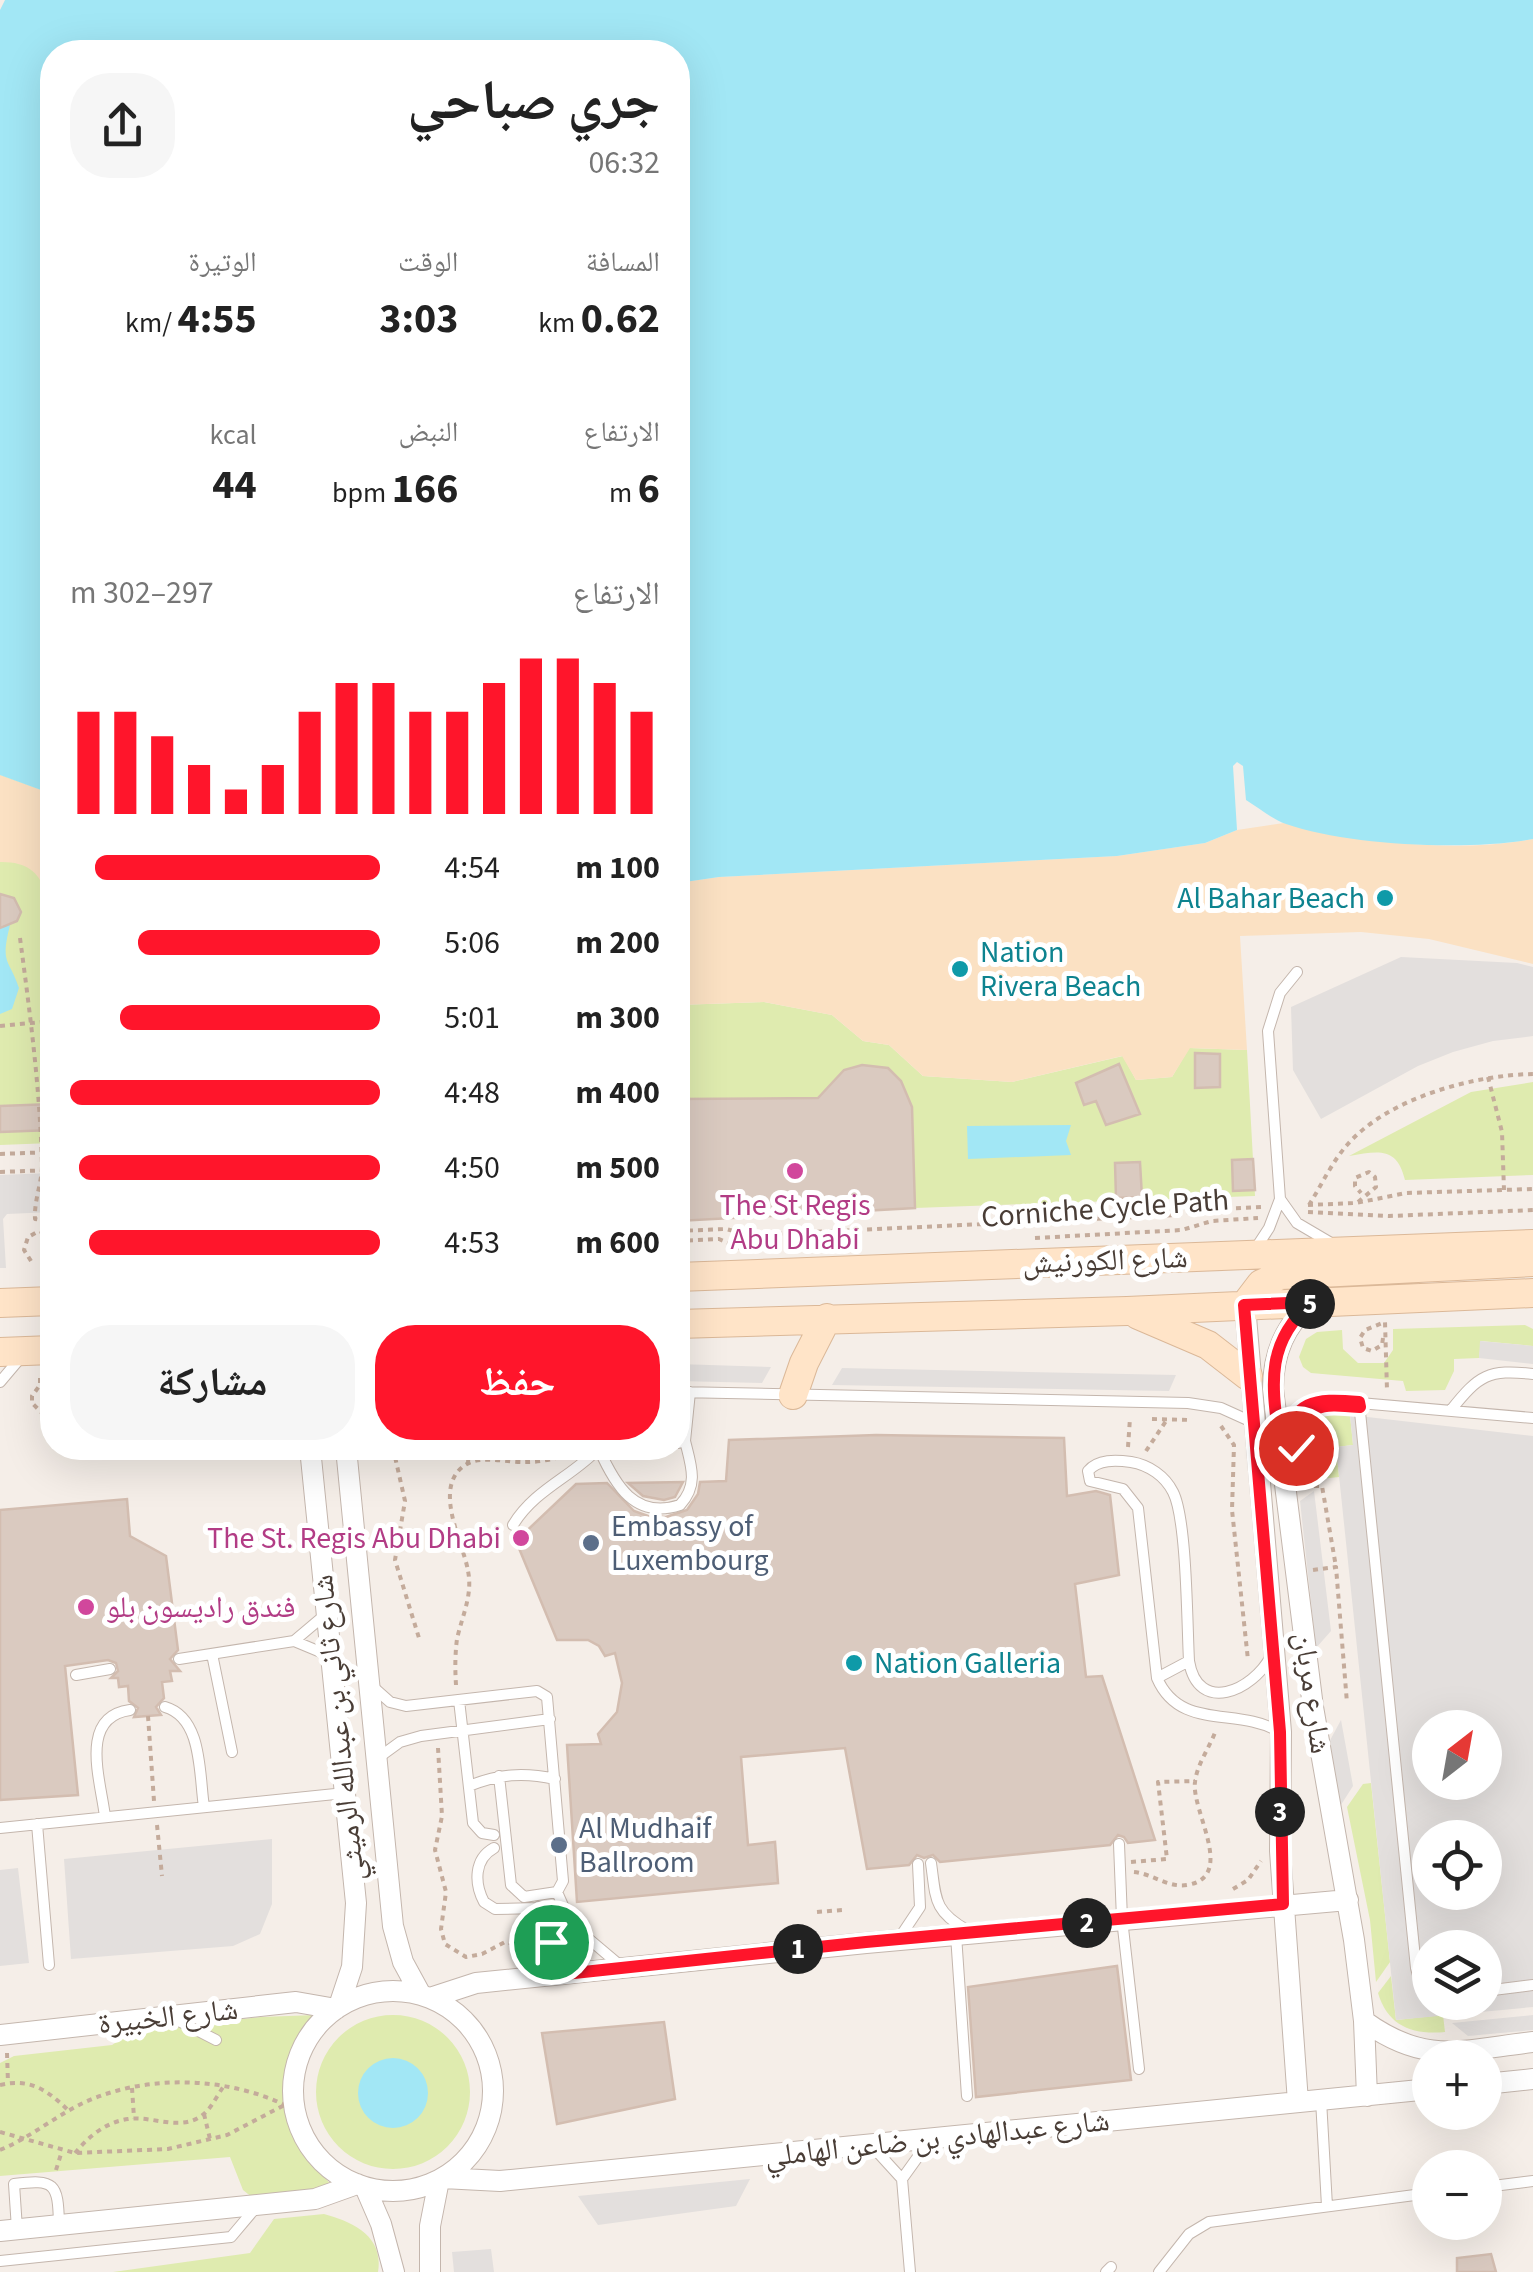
<!DOCTYPE html>
<html lang="ar">
<head>
<meta charset="utf-8">
<style>
  :root { --surface:#fff; --page:#f6f6f6; --text:#222; --muted:#767676; --accent:#ff152b }
  body { margin:0; font-family:"Source Sans 3","Noto Naskh Arabic",sans-serif; background:var(--page); color:var(--text); direction:rtl; height:100vh; display:flex; flex-direction:column; font-size:38px; white-space:nowrap }
  * { box-sizing:border-box; margin:0 }
  p { font-size:32px; color:var(--muted) }
  .icon { flex:none; width:55px; height:55px; fill:none; stroke:currentColor; stroke-width:2; stroke-linecap:round; stroke-linejoin:round }
  .map { position:relative; flex:1; overflow:hidden; direction:ltr }
  .side { position:absolute; left:40px; top:40px; width:650px; height:1420px; display:flex; flex-direction:column; background:var(--surface); border-radius:40px; box-shadow:0 10px 40px #0002; direction:rtl }
  .side>* { flex:none }
  .needle { width:65px; rotate:31deg }
  .fabs { position:absolute; left:1412px; top:1710px; display:grid; gap:20px }
  .fabs a { display:grid; place-items:center; width:90px; height:90px; border-radius:50%; background:var(--surface); box-shadow:0 10px 40px #0002; font-size:50px }
  .pin { position:absolute; display:grid; place-items:center; width:85px; height:85px; color:#fff; margin:-42px; border:5px solid #fff; border-radius:50%; box-shadow:0 2px 10px #0007 }
  .km { position:absolute; width:50px; height:50px; margin:-25px; border-radius:50%; background:#222; color:#fff; font-size:28px; line-height:50px; text-align:center }
  .round { display:grid; place-items:center; flex:none; width:105px; height:105px; border-radius:40px; background:var(--page) }
  .summary { display:flex; align-items:center; justify-content:space-between; height:170px; padding:0 30px }
  h1 { font-size:55px; font-weight:700; line-height:75px }
  .stats { display:grid; grid-template-columns:repeat(3,1fr); gap:15px; height:170px; padding:10px 30px }
  .stats div { display:grid; align-content:center }
  .stats b { font-size:42px; font-weight:700 }
  .stats small { font-size:28px; font-weight:400 }
  .stats p { font-size:28px }
  .chart { height:280px; padding:20px 30px }
  .chart p { display:flex; justify-content:space-between }
  .chart svg { width:100%; height:180px; margin-top:10px; stroke:var(--accent); stroke-width:6 }
  .cta { display:flex; gap:20px; margin-top:auto; padding:20px 30px }
  .cta a { flex:1; height:115px; border-radius:40px; background:var(--accent); color:#fff; font-size:40px; font-weight:700; line-height:115px; text-align:center }
  .cta a+a { background:var(--page); color:var(--text) }
  ul { padding:0 30px; list-style:none; font-size:32px }
  li { display:grid; grid-template-columns:160px 120px 1fr; align-items:center; height:75px }
  li i { height:25px; border-radius:12px; background:var(--accent) }
  .map>svg:first-child { display:block }
  .green { fill:#dfebaf }
  .sand { fill:#fbe1c3 }
  .parking { fill:#e3dfdd; fill-rule:evenodd }
  .water { fill:#a2e7f5 }
  .building { fill:#dacac0; stroke:#d3bdb0; stroke-width:2.5 }
  .lines { fill:none; stroke-linecap:round; stroke-linejoin:round }
  .service-casing { stroke:#c4b6ad; stroke-width:12 }
  .minor-casing { stroke:#c4b6ad; stroke-width:22 }
  .secondary-casing { stroke:#dbb898; stroke-width:30 }
  .path { stroke:#c4ab9b; stroke-width:4; stroke-dasharray:5 5; stroke-linecap:butt }
  .service { stroke:#fff; stroke-width:10 }
  .minor { stroke:#fff; stroke-width:20 }
  .secondary { stroke:#ffe4c8; stroke-width:28 }
  .route-casing { stroke:#fff; stroke-width:20 }
  .route { stroke:#ff152b; stroke-width:12 }
  .culture-dot { fill:#0f9aa8; stroke:#fff; stroke-width:4 }
  .hotel-dot { fill:#d1479c; stroke:#fff; stroke-width:4 }
  .service-dot { fill:#5c6f8a; stroke:#fff; stroke-width:4 }
  .labels { text-anchor:middle; stroke-width:10; stroke-linejoin:round; paint-order:stroke }
  .culture-label { font-size:30px; fill:#0d838f; stroke:#fff; text-anchor:start }
  .hotel-label { font-size:30px; fill:#b23c85; stroke:#fff }
  .street-label { font-size:30px; fill:#493d36; stroke:#fff }
  .service-label { font-size:30px; fill:#4e5e75; stroke:#fff; text-anchor:start }
</style>
</head>
<body>
<div class="map">
<svg width="1533" height="2272" viewBox="0 0 1533 2272">
  <rect width="100%" height="100%" fill="#f5eee8"/>
  <path class="green" d="M0,775L52,794V1143L0,1145Z
    M764,1002L832,1015L863,1041L889,1045L923,1076L1012,1082L1123,1056L1136,1080L1172,1077L1189,1048L1247,1050L1255,1196L915,1208L912,1133L844,1070L818,1098L678,1099V1005Z
    M1533,1082V1175L1405,1180C1397,1146 1378,1151 1349,1156L1471,1092Z
    M1525,1325L1533,1329V1346L1481,1341L1479,1358L1454,1359V1371L1445,1390L1406,1391L1403,1381L1311,1373L1303,1367L1299,1357L1306,1339L1317,1332L1342,1330L1343,1349L1358,1363H1384L1393,1350V1329Z
    M1321,1406L1338,1408L1350,1415L1353,1445L1336,1447L1339,1477L1302,1481V1447L1319,1430Z
    M1371,1783L1390,1962L1376,1982L1370,1920L1347,1807L1363,1784Z
    M1391,1976L1396,2020L1443,2015L1445,2032C1412,2035 1388,2026 1378,1993Z
    M316 2092a77 77 0 1 1 154 0a77 77 0 1 1-154 0Z
    M316,2015C267,2086 279,2128 335,2189L253,2198L243,2190L230,2157L0,2176V2063L14,2056L112,2045L132,2032L151,2029L261,2017Z
    M324,2214C353,2222 384,2236 378,2272H113L250,2253L274,2219Z"/>
  <path class="sand" d="M0,775L52,794V952L49,945C47,905 53,861 0,862Z
    M1284,823C1363,842 1452,854 1533,839V964L1429,939L1361,932L1240,936L1247,1050L1190,1048L1172,1077L1136,1080L1122,1056L1012,1082L923,1076L889,1045L863,1041L832,1015L764,1002L678,1005V883L719,877L1117,856L1205,843L1237,830Z"/>
  <path class="parking" d="M1401,957L1517,963L1533,967V1036L1493,1041L1453,1052L1418,1066L1321,1119L1293,1070L1291,1007Z
    M52,1173V1212L7,1214L3,1219L6,1268H0V1175Z
    M1480,1341L1533,1346V1364L1479,1358Z
    M678,1364L771,1367L762,1383L678,1381Z
    M842,1368L1176,1375L1169,1391L832,1385Z
    M1350,1415L1533,1436V2007L1396,2020L1336,1447L1353,1445ZM1430,1728H1485V1782H1430ZM1430,1838H1485V1892H1430ZM1430,1948H1485V2002H1430Z
    M1314,1491L1331,1631L1316,1648L1300,1501Z
    M1341,1720L1353,1786L1339,1808L1328,1744Z
    M272,1839V1904L260,1934L233,1946L71,1959L64,1859Z
    M18,1868L29,1963L0,1966V1870Z
    M1533,2015V2030L1468,2036L1452,2023Z
    M750,2179L736,2206L598,2225L578,2196Z
    M491,2249L494,2272H454L452,2252Z"/>
  <path class="water" d="M5,0H1533V839C1468,851 1349,846 1286,824C1272,819 1259,808 1246,800L1243,766L1237,762L1233,766L1237,830L1205,843L1117,856L719,877L678,883V52H52V794L0,775V10Z
    M0,925H10C0,965 9,958 19,988L12,1009L0,1014Z
    M1071,1125L1066,1141L1071,1155L968,1159L967,1126Z
    M358 2093a35 35 0 1 1 70 0a35 35 0 1 1-70 0Z"/>
  <path class="building" d="M0,894L14,898L21,912L17,921L0,928Z
    M1195,1053L1220,1054V1087L1195,1088Z
    M1119,1064L1140,1114L1106,1125L1096,1101L1084,1105L1076,1083Z
    M862,1065L888,1068L901,1081L912,1107L915,1208L678,1221V1099L818,1098L844,1070Z
    M52,1104V1130L0,1132V1106Z
    M1253,1159L1255,1190L1233,1191L1232,1160Z
    M1140,1162L1142,1197L1116,1198L1115,1163Z
    M876,1435L1064,1438L1067,1496L1096,1491L1110,1495L1119,1575L1075,1584L1086,1677L1102,1676L1155,1840L1128,1843L1124,1837L1118,1835L1110,1845L940,1862L933,1855L924,1858L917,1855L909,1865L867,1869L845,1748L741,1757L748,1845L775,1842L778,1883L577,1902L567,1745L601,1744L598,1734L617,1712L622,1683L615,1653L605,1656L599,1646L588,1640H557L516,1541L576,1484L607,1483L634,1511L648,1516L666,1517L687,1510L698,1494L700,1482L726,1481L729,1440Z
    M683,1482L675,1497L664,1500L643,1496L628,1483Z
    M127,1499L130,1536L166,1556L178,1650L170,1659L180,1671H170L172,1681L162,1682L164,1698L156,1707L161,1715L134,1717L138,1708L129,1701L128,1686L119,1687L118,1678H111L118,1671L116,1663L108,1660L65,1666L78,1795L0,1800V1510Z
    M1117,1966L1131,2080L976,2097L968,1987Z
    M664,2022L675,2099L557,2124L542,2033Z
    M1491,2254L1496,2272H1457V2258Z"/>
  <g class="lines">
    <defs>
      <path id="service" d="M1280,1199L1297,1223L1331,1243
        M1254,1251L1269,1228L1280,1199L1268,1031L1280,993L1297,972
        M0,1382L22,1356
        M678,1392L1188,1403L1221,1408L1252,1422
        M1359,1402L1416,1968L1420,1982L1430,1991
        M1451,1410C1479,1375 1488,1369 1533,1374
        M1283,1438L1301,1408L1325,1400L1533,1418
        M678,1443L685,1441L690,1392
        M644,1448L599,1449C615,1485 635,1520 680,1505C699,1485 691,1465 685,1441
        M513,1525C535,1489 572,1477 599,1448
        M294,1641L326,1614
        M212,1654L232,1752
        M1271,1656C1253,1691 1198,1715 1189,1661C1187,1625 1187,1519 1173,1492C1165,1476 1149,1465 1131,1462C1116,1460 1098,1459 1088,1471L1090,1481L1123,1489L1138,1508L1157,1678C1180,1731 1236,1707 1278,1731
        M179,1659L294,1641L330,1656
        M76,1675L110,1669
        M1157,1678L1189,1661
        M372,1686L390,1702L406,1706L537,1691L547,1697L563,1881L557,1892L524,1897L511,1885L499,1776
        M459,1700L473,1823L482,1833L494,1835
        M165,1707C203,1718 199,1775 204,1807
        M378,1758L400,1742L421,1736L550,1719
        M469,1786C498,1774 524,1772 555,1779
        M105,1817C101,1781 78,1717 130,1710
        M37,1824L49,1965
        M0,1828L345,1793
        M1119,1844L1122,1919L1139,2069
        M494,1848C474,1859 474,1883 484,1902L495,1909L539,1908
        M931,1863C936,1898 933,1911 967,1930
        M557,1892L571,1924L622,1967
        M538,1907L551,1941L546,1976
        M956,1935L967,2096
        M900,1937L920,1907L918,1864
        M1485,1991L1533,1985
        M177,2020L216,2040
        M1321,2100L1327,2206
        M871,2145L902,2179L910,2272
        M902,2179L930,2140
        M1485,2187L1533,2181
        M17,2229L14,2184C55,2179 58,2183 59,2224
        M0,2261L231,2237L258,2205
        M1106,2272L1111,2267
        M1159,2272L1189,2234L1209,2222L1430,2193"/>
      <path id="minor" d="M1312,1302C1285,1325 1273,1353 1273,1389L1313,1707L1354,1940L1364,2021L1367,2096
        M1245,1305L1281,1732L1280,1851L1298,2102
        M310,1448L356,1903L352,1967L339,2006
        M346,1448L393,1926L403,1962L421,1995
        M293 2091a100 100 0 1 1 200 0a100 100 0 1 1-200 0Z
        M430,1998L476,1983L866,1943L1348,1900
        M1364,2021C1426,2066 1462,2050 1533,2042
        M0,2035L296,2002L336,2009
        M1485,2084L1533,2079
        M443,2178L500,2181L1430,2089
        M365,2187L381,2224L394,2272
        M0,2231L315,2199L357,2184
        M430,2272V2226L439,2180"/>
      <path id="secondary" d="M678,1277L1533,1244
        M0,1303L52,1301
        M1245,1305L1261,1284L1281,1275L1533,1262
        M1138,1315L1208,1345L1248,1376
        M678,1324L1127,1311L1533,1293
        M0,1352L52,1350
        M793,1395L804,1363L827,1318"/>
    </defs>
    <use href="#service" class="service-casing"/>
    <use href="#minor" class="minor-casing"/>
    <use href="#secondary" class="secondary-casing"/>
    <path class="path" d="M20,938C30,1013 40,1089 42,1165C42,1183 34,1200 35,1219L52,1222
      M0,1026L52,1021
      M1488,1077L1502,1132L1504,1190
      M0,1154L52,1152
      M0,1172L52,1170
      M1358,1202L1376,1187L1375,1177L1369,1172L1355,1178V1186L1361,1193
      M1308,1205L1356,1203L1406,1193L1533,1189
      M1309,1205C1321,1186 1332,1162 1347,1145C1388,1098 1473,1075 1533,1074
      M1308,1212L1389,1216L1533,1210
      M678,1231L726,1229L749,1235L1178,1215L1196,1210L1261,1207
      M1035,1238L1182,1230L1212,1221L1258,1218
      M678,1241L719,1239L745,1250
      M31,1261L24,1250L28,1237L39,1231L52,1235
      M50,1280V1264L52,1261
      M1383,1338L1382,1345L1372,1351L1363,1348L1360,1338L1365,1330L1385,1322L1387,1390
      M40,1378V1385L32,1396V1403L42,1413L52,1412
      M46,1384L52,1386
      M1152,1419L1192,1420
      M1221,1426L1234,1445L1232,1510L1248,1660
      M1128,1447L1130,1418
      M393,1448L405,1501L395,1560L419,1638
      M1146,1451L1166,1421
      M468,1463L469,1448
      M1304,1486H1322L1336,1567
      M1313,1570L1336,1567L1347,1703
      M456,1685C455,1670 455,1654 457,1639C462,1616 473,1595 468,1571C464,1544 430,1485 467,1464C483,1455 509,1463 527,1462C540,1462 553,1459 565,1456
      M148,1716L154,1801
      M438,1748L442,1816L435,1850L446,1892L441,1929L445,1944L466,1957L482,1954L505,1942L536,1949
      M157,1825L162,1876
      M1131,1862L1167,1859L1158,1782L1195,1781
      M1134,1872C1153,1874 1168,1888 1187,1885C1237,1877 1191,1811 1195,1782C1197,1764 1210,1747 1216,1730
      M1233,1889L1248,1880L1261,1861
      M817,1912L843,1910
      M7,2053L8,2083
      M0,2085C31,2078 47,2090 69,2111
      M132,2088L134,2118
      M204,2114L210,2139
      M0,2132L75,2153L168,2149L227,2135L294,2100
      M0,2150C29,2138 53,2118 81,2104C143,2074 224,2076 285,2105
      M75,2153C88,2137 106,2122 128,2119C153,2115 184,2134 206,2112C213,2105 218,2094 224,2086
      M56,2170L62,2151"/>
    <use href="#service" class="service"/>
    <use href="#minor" class="minor"/>
    <use href="#secondary" class="secondary"/>
  </g>
  <g class="lines">
    <defs>
      <path id="route" d="M551,1942L546,1976L866,1942L1283,1904L1280,1732L1244,1305L1312,1302C1262,1345 1273,1390 1280,1448C1295,1400 1313,1398 1359,1402L1360,1407C1318,1403 1305,1403 1296,1448"/>
    </defs>
    <use href="#route" class="route-casing"/>
    <use href="#route" class="route"/>
  </g>
  <g class="culture-dot">
    <circle cx="1385" cy="898" r="10"/>
    <circle cx="960" cy="969" r="10"/>
    <circle cx="854" cy="1663" r="10"/>
  </g>
  <g class="hotel-dot">
    <circle cx="795" cy="1171" r="10"/>
    <circle cx="521" cy="1538" r="10"/>
    <circle cx="86" cy="1607" r="10"/>
  </g>
  <g class="service-dot">
    <circle cx="591" cy="1543" r="10"/>
    <circle cx="559" cy="1845" r="10"/>
  </g>
  <g class="labels">
    <g class="culture-label">
      <text x="1365" y="908" text-anchor="end">Al Bahar Beach</text>
      <text x="980" y="962">Nation<tspan x="980" dy="34">Rivera Beach</tspan></text>
      <text x="874" y="1673">Nation Galleria</text>
    </g>
    <g class="hotel-label">
      <text x="795" y="1215">The St Regis<tspan x="795" dy="34">Abu Dhabi</tspan></text>
      <text x="501" y="1548" text-anchor="end">The St. Regis Abu Dhabi</text>
      <text x="106" y="1617" text-anchor="start">فندق راديسون بلو</text>
    </g>
    <g class="street-label">
      <text transform="translate(1105 1208) rotate(-4)" y="10">Corniche Cycle Path</text>
      <text transform="translate(1105 1260) rotate(-2)" y="10">شارع الكورنيش</text>
      <text transform="translate(1313 1693) rotate(82)" y="10">شارع مربان</text>
      <text transform="translate(338 1728) rotate(-96)" y="10">شارع ثاني بن عبدالله الرميثي</text>
      <text transform="translate(168 2016) rotate(-6)" y="10">شارع الخبيرة</text>
      <text transform="translate(937 2138) rotate(-6)" y="10">شارع عبدالهادي بن ضاعن الهاملي</text>
    </g>
    <g class="service-label">
      <text x="611" y="1536">Embassy of<tspan x="611" dy="34">Luxembourg</tspan></text>
      <text x="579" y="1838">Al Mudhaif<tspan x="579" dy="34">Ballroom</tspan></text>
    </g>
  </g>
</svg>
<div class="fabs">
<a><svg class="needle" viewBox="-14 -14 28 28"><path d="M0-13l5 13h-10z" fill="#e53935"/><path d="M0 13l5-13h-10z" fill="#767676"/></svg></a>
<a><svg class="icon" aria-label="locate" viewBox="0 0 24 24"><circle cx="12" cy="12" r="6"/><path d="M12 2v4M12 18v4M2 12h4M18 12h4"/></svg></a>
<a><svg class="icon" aria-label="layers" viewBox="0 0 24 24"><path d="M12 4l9 5-9 5-9-5zM3 14l9 5 9-5"/></svg></a>
<a>+</a>
<a>−</a>
</div>
<div class="pin" style="left:551px;top:1942px;background:#1e9e55"><svg class="icon" aria-label="arrive" viewBox="0 0 24 24"><path d="M6 21V4h12l-3 4 3 4H6"/></svg></div>
<div class="pin" style="left:1296px;top:1448px;background:#d93025"><svg class="icon" aria-label="check" viewBox="0 0 24 24"><path d="M5 12l5 5 9-10"/></svg></div>
<b class="km" style="left:798px;top:1949px">1</b>
<b class="km" style="left:1087px;top:1923px">2</b>
<b class="km" style="left:1280px;top:1812px">3</b>
<b class="km" style="left:1310px;top:1304px">5</b>
<section class="side">
<div class="summary"><div><h1>جري صباحي</h1><p>06:32</p></div><a class="round"><svg class="icon" aria-label="share" viewBox="0 0 24 24"><path d="M12 15V3M7 8l5-5 5 5M5 13v7h14v-7"/></svg></a></div>
<div class="stats">
<div><p>المسافة</p><b>0.62<small> km</small></b></div>
<div><p>الوقت</p><b>3:03</b></div>
<div><p>الوتيرة</p><b>4:55<small> /km</small></b></div>
</div>
<div class="stats">
<div><p>الارتفاع</p><b>6<small> m</small></b></div>
<div><p>النبض</p><b>166<small> bpm</small></b></div>
<div><p>kcal</p><b>44</b></div>
</div>
<div class="chart"><p><span>الارتفاع</span>297–302 m</p>
<svg viewBox="0 0 160 44" preserveAspectRatio="none"><path d="M5 44V19M15 44V19M25 44V25M35 44V32M45 44V38M55 44V32M65 44V19M75 44V12M85 44V12M95 44V19M105 44V19M115 44V12M125 44V6M135 44V6M145 44V12M155 44V19"/></svg>
</div>
<ul>
<li><b>100 m</b>4:54<i style="width:92%"></i></li>
<li><b>200 m</b>5:06<i style="width:78%"></i></li>
<li><b>300 m</b>5:01<i style="width:84%"></i></li>
<li><b>400 m</b>4:48<i style="width:100%"></i></li>
<li><b>500 m</b>4:50<i style="width:97%"></i></li>
<li><b>600 m</b>4:53<i style="width:94%"></i></li>
</ul>
<div class="cta"><a>حفظ</a><a>مشاركة</a></div>
</section>
</div>
</body>
</html>
